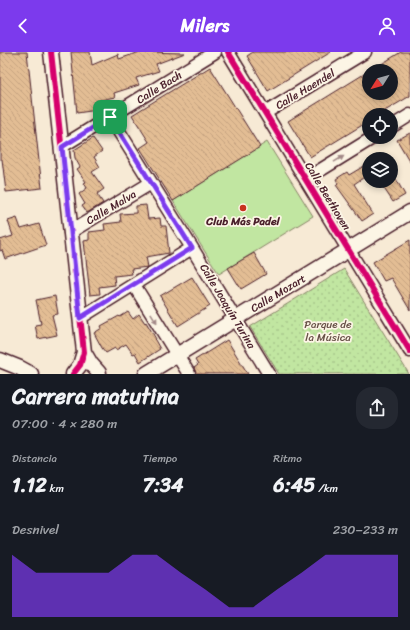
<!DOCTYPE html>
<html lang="es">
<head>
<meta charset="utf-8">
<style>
  :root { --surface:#171b24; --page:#242831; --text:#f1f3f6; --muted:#9ea1a6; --accent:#7c3aed }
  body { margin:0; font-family:Sriracha,sans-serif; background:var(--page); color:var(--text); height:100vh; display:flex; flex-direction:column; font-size:15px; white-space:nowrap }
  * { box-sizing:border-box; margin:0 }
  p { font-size:13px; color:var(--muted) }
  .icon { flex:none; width:22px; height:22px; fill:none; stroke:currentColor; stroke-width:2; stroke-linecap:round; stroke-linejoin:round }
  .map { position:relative; height:322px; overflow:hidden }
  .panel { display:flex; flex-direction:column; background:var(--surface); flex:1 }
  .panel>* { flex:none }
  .needle { width:26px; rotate:233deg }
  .buttons { position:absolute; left:362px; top:12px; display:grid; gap:8px }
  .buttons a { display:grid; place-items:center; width:36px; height:36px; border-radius:50%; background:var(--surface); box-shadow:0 2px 6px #0003; font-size:20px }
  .pin { position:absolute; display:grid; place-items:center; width:34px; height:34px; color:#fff; margin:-17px; border-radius:8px; box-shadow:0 2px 6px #0006 }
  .round { display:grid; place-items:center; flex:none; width:42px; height:42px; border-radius:16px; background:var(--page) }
  .overview { display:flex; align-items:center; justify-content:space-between; height:68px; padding:0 12px }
  h1 { font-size:22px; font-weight:700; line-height:30px }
  .metrics { display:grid; grid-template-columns:repeat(3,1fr); gap:6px; height:68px; padding:4px 12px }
  .metrics div { display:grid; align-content:center }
  .metrics b { font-size:20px; font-weight:700 }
  .metrics small { font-size:11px; font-weight:400 }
  .metrics p { font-size:11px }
  .chart { height:112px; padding:8px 12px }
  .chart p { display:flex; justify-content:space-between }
  .chart svg { width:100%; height:72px; margin-top:4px; fill:var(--accent); opacity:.7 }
  header { display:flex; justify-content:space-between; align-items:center; height:52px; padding:0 12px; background:var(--accent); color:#fff; font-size:18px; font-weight:700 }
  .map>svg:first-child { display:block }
  .green { fill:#c1e6a1; stroke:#868266 }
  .park { fill:url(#park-dots); stroke:#868266 }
  .building { fill:url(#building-back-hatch); stroke:#4a1f2b }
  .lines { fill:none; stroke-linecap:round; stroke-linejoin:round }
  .minor-casing { stroke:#4a1f2b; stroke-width:15 }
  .tertiary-casing { stroke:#4a1f2b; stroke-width:17 }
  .minor { stroke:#fcf5e5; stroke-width:12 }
  .tertiary { stroke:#fcf5e5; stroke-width:14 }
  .cycleway-casing { stroke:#fcf5e5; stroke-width:8 }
  .cycleway { stroke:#d6006c; stroke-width:6 }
  .oneway { fill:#a38a88 }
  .route-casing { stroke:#fff; stroke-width:8 }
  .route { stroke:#7c3aed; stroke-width:5 }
  .poi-dot { fill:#c8321e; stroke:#fcf5e5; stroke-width:1.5 }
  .labels { text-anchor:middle; stroke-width:3.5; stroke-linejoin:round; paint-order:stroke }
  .street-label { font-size:11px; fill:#4a1f2b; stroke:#fcf5e5 }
  .poi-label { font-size:11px; font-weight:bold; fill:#4a1f2b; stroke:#fcf5e5 }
  .park-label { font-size:11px; fill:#685148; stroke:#fcf5e5 }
</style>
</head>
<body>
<header><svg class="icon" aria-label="back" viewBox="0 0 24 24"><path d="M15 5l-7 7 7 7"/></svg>Milers<svg class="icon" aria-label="person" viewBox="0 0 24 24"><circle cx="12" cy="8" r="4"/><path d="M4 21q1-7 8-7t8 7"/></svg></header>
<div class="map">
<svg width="410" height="322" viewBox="0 0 410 322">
  <defs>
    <pattern id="park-dots" width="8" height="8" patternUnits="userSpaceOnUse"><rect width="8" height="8" fill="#c1e6a1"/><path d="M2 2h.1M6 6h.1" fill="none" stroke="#a7c58b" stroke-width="1.8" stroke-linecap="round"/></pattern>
    <pattern id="building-back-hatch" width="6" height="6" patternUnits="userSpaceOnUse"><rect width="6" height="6" fill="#e3bd94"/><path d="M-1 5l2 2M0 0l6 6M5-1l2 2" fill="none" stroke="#c4a280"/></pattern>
  </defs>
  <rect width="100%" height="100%" fill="#f7ead5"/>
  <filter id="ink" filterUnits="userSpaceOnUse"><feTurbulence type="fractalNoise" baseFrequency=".025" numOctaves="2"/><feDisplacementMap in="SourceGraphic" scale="8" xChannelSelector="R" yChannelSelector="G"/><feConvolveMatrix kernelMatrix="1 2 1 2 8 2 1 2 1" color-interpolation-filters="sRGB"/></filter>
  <g filter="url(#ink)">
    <path class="green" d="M267,90L313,164L219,222L173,149Z"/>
    <path class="park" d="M344,217L409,322H279L250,275Z"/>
    <path class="building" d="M0,0H27L42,136L6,140L2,107H0Z
      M71,0H90L92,13L118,2L119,7L140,0L185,1L156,12L159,19L136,26L139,33L114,41L115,45L96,49L97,58L77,61Z
      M253,0H331L268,39L247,4Z
      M401,0H410V44L378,63H369V69L310,105L288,69L369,19V41H391V19H370Z
      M210,15L260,95L173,149L140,96L149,90L132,63Z
      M410,81V110L397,88Z
      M93,86L102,99L94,105L100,115L92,120L104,137L97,142L103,151L87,161L82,154L85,152L79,142L87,136L84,131L86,130L77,117L80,115L75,106L74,98Z
      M369,111V122L354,132L373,162L362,169L336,133L338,131L336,127L347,120L349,123Z
      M396,127L405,143L393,150L383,135Z
      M146,153L148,167L160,166L161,174H166L169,201L146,205L148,215L131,217L132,222L114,224L115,233L99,235L100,242L90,243L84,189L89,188V180L105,178L104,172L121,170L120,162L136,161V154Z
      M17,166L21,177L39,172L46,193L5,207L2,198L0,199V188L13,184L8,169Z
      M410,188V258L391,226L384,229L373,210Z
      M254,201L266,222L241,237L228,216Z
      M192,225L210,254L178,274L160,244Z
      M55,244L58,262L52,263L57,283L38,287L35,273L41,272L36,248Z
      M128,260L133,267L139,262L145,271L146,270L156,287L155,288L160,297L140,310L135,301L133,302L126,292L116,298L115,296L106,301L102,296L94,281L102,276L101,274L119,264L120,265Z
      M227,288L248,322H196L194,316L198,313L195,308Z"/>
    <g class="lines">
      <defs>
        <path id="minor" d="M228,0L410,299
          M265,61L365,0
          M110,65L192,196L269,322
          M391,75L410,63
          M61,95L215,0
          M306,127L374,85
          M70,180L151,131
          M134,233L189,322
          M80,266L192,196"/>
        <path id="tertiary" d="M51,0L84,300L80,313L73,322
          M84,300L91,312L99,321
          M0,308L20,316L31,322
          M146,322L410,160"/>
      </defs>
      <use href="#minor" class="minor-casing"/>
      <use href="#tertiary" class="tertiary-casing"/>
      <use href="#minor" class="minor"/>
      <use href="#tertiary" class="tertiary"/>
      <defs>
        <path id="cycleway" d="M51,0L84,300L80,313L73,322
          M228,0L410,299"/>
      </defs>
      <use href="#cycleway" class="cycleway-casing"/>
      <use href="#cycleway" class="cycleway"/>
    </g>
    <defs><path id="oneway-solid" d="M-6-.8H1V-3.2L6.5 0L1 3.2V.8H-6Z"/></defs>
    <g class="oneway">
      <use href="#oneway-solid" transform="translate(339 107) rotate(-31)"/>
      <use href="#oneway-solid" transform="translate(154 266) rotate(58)"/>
    </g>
  </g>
  <g class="lines" filter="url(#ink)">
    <defs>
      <path id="route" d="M110,65L192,196L80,266L62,95Z"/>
    </defs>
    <use href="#route" class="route-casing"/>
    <use href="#route" class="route"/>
  </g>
  <circle class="poi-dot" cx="243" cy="156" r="4"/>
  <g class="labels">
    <g class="street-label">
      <text transform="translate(159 35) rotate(-32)" y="4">Calle Bach</text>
      <text transform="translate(305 37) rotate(-31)" y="4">Calle Haendel</text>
      <text transform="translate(328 144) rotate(59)" y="4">Calle Beethoven</text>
      <text transform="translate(111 155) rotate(-31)" y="4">Calle Malva</text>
      <text transform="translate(278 241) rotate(-31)" y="4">Calle Mozart</text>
      <text transform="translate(228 254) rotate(59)" y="4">Calle Joaquín Turina</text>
    </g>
    <g class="poi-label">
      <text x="243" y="173">Club Más Padel</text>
    </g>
    <g class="park-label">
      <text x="328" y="276">Parque de<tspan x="328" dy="13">la Música</tspan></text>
    </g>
  </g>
</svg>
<div class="buttons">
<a><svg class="needle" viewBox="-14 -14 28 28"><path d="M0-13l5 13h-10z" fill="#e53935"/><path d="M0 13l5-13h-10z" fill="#9ea1a6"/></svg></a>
<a><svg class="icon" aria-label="locate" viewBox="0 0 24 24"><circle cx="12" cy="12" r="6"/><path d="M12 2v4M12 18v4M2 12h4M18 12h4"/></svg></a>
<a><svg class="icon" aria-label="layers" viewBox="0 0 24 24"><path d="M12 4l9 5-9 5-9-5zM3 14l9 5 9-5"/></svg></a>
</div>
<div class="pin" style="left:110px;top:65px;background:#1e9e55"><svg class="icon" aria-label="arrive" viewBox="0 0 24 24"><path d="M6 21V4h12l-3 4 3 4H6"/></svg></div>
</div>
<section class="panel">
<div class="overview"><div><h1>Carrera matutina</h1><p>07:00 · 4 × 280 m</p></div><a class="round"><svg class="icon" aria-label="share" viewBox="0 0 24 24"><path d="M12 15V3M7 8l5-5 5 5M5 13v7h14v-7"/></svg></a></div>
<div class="metrics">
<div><p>Distancia</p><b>1.12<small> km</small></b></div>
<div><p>Tiempo</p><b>7:34</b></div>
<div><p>Ritmo</p><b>6:45<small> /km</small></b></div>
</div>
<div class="chart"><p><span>Desnivel</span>230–233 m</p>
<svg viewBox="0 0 160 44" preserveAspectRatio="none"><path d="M0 44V6L10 17L20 17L30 17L40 17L50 6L60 6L70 17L80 27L90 38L100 38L110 27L120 17L130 6L140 6L150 6L160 6V44z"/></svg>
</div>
</section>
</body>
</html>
